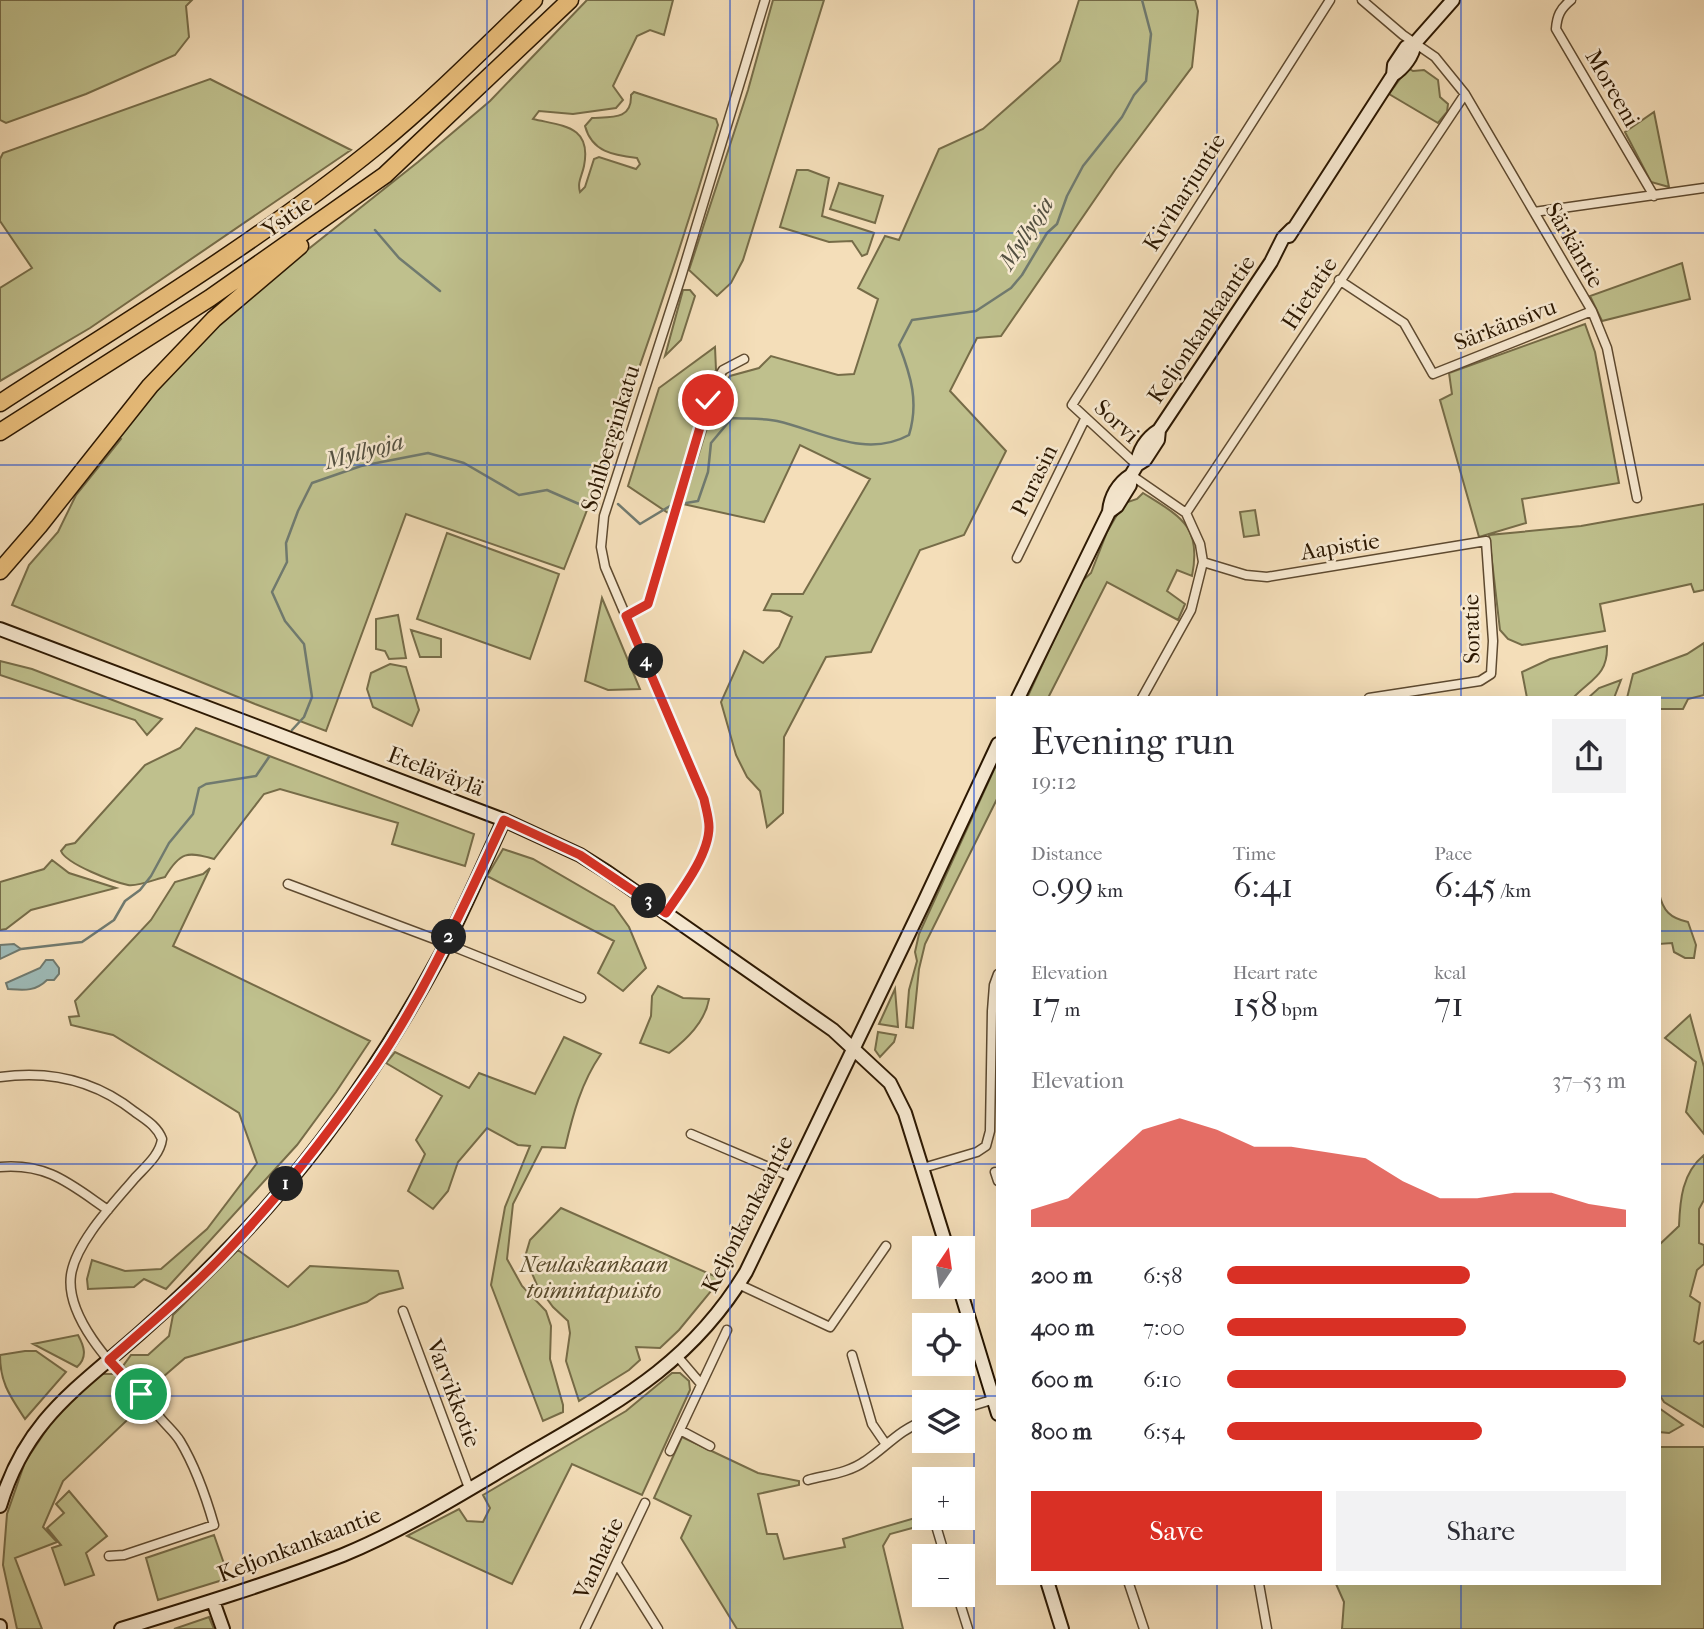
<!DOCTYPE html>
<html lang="en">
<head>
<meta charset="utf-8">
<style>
  :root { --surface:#fff; --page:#f2f2f3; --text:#2b2b33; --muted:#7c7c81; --accent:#d93025 }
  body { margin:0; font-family:"IM FELL French Canon",serif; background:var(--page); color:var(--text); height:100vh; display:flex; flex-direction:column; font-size:26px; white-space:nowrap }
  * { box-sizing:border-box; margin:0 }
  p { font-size:23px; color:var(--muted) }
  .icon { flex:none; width:38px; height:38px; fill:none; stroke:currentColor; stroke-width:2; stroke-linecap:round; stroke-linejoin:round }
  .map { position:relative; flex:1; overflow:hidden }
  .drawer { position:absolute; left:996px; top:696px; width:665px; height:889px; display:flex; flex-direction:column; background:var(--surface); border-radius:0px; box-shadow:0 7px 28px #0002 }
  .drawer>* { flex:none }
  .needle { width:46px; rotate:13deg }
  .controls { position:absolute; left:912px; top:1236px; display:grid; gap:14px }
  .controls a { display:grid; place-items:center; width:63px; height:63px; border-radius:0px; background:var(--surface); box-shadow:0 7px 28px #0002; font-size:35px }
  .pin { position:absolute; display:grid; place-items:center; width:60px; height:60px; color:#fff; margin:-30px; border:4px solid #fff; border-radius:50%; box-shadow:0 2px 7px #0007 }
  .km { position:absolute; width:35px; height:35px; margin:-18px; border-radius:50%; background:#222; color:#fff; font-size:19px; line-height:35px; text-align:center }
  .round { display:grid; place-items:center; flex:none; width:74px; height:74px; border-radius:0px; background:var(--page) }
  .summary { display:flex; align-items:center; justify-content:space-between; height:119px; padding:0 35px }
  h1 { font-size:38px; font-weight:600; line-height:52px }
  .figures { display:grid; grid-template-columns:repeat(3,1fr); gap:10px; height:119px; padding:7px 35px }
  .figures div { display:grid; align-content:center }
  .figures b { font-size:35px; font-weight:600 }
  .figures small { font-size:19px; font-weight:400 }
  .figures p { font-size:19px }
  .chart { height:196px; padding:14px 35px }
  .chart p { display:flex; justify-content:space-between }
  .chart svg { width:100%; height:126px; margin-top:7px; fill:var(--accent); opacity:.7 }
  .primary-button { display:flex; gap:14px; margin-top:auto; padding:14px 35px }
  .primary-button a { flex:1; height:80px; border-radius:0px; background:var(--accent); color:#fff; font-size:28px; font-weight:600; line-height:80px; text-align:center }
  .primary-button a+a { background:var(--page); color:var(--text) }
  ul { padding:0 35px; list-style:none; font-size:23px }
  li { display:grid; grid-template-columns:112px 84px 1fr; align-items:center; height:52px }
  li i { height:18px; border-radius:9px; background:var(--accent) }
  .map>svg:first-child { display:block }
  .green { fill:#bfc08d; stroke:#766c48; stroke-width:2 }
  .water { fill:#9ebbb8; stroke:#707a6f; stroke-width:2 }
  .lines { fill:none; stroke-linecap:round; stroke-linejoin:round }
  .stream { stroke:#707a6f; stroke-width:2.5 }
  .street-casing { stroke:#5e4a30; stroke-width:11 }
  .secondary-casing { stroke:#2c1802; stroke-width:16 }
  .highway-casing { stroke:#2c1802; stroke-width:19 }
  .street { stroke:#f8ead2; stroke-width:8 }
  .secondary { stroke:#f8ead2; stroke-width:12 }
  .highway { stroke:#eabf7c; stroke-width:16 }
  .route-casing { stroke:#fff; stroke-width:14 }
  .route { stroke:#d93025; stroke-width:9 }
  .grid { fill:none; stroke:#1d4ed8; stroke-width:2; stroke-opacity:0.55 }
  .labels { text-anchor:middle; stroke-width:5; stroke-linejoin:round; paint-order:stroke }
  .street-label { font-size:23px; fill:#2c1802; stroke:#f8ead2 }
  .park-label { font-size:23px; font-style:italic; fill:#584a2c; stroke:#f8ead2 }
  .water-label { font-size:24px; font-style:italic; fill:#545142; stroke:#f8ead2 }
</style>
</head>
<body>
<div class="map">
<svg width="1704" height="1629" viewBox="0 0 1704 1629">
  <rect width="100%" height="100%" fill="#f4deb9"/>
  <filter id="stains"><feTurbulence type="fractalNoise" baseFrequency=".00286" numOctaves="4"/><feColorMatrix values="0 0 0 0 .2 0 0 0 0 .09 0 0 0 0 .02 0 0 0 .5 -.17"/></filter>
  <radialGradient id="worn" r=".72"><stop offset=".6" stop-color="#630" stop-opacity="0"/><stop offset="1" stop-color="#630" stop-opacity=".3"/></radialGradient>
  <path class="green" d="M0,0H192L186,6L189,37L175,55L86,94L6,123L0,120Z
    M587,0H673L664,35L650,30L637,36L613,86L623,100L616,108L573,114L539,111L533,119C562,126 592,125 584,166C582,176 577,182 580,192L585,187L594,159L599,157L636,169L640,164L637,158C613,155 592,152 585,126L592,118C612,117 632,120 631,95L634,92L716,119L718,125C673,275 622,423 564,569L406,514L326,731L255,704L12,605L29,565L58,532L76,495L121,439L117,436L197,345L243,301L418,162L490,101Z
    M773,0H824L743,260L731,283L717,296L689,270L748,90Z
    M1079,0H1195L1198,11L1192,67L1115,170L1001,336L977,338L950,391L1006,451L964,535L920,550L871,652L826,657L784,737L783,813L767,827L760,791L747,777L736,755L721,702L744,651L763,663L779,647L792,617L780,611L764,610L772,594H803L870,479L800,445L764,522L683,504L719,390L730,376L759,368L771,356L838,375L854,374L878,299L858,288L885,236L899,240L939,149L983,129L1060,61Z
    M1408,68L1413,71L1424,70L1438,80L1440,97L1448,104L1447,112L1438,123L1389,94Z
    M210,79L351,150L90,328L0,381V288L32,268L0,221V159L3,153Z
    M1654,112L1669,187L1651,182L1625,132Z
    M797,170H808L829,178L822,216L874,233L867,254L862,256L852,241L829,242L780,227Z
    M839,183L883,196L875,223L830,209Z
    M1682,263L1690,299L1602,321L1590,296Z
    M683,290H690L695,296L681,340L665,356Z
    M1585,324L1595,352L1619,483L1522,499L1526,523L1479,537L1440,400L1452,394L1449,373Z
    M715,347L716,370L711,376L671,515L628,486L659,388Z
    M1143,493C1181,517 1202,526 1192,576L1177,570L1167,591L1185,604L1178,620L1107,582L1048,698H1027L1080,583L1091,573L1107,532L1125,501L1128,502L1137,499Z
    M1704,504V590L1694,592L1691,584L1600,604L1605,631L1522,645L1508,639L1500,630L1489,535L1581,526Z
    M1255,510L1259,535L1244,537L1240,512Z
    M447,533L559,574L530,659L417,619Z
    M602,598L640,689L608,690L585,681Z
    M398,615L406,658L389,659L385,651L376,649V619Z
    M411,630L441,639V657H420Z
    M1704,643V695L1688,699L1683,709H1659V698H1627L1633,674L1687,654Z
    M1607,646C1608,675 1591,679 1573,698H1527L1522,672L1550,659Z
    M0,661L32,669L162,719L147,735L135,720L0,675Z
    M390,664L406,667L419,710L412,726L373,707L367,689L371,673Z
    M1621,680L1614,698H1588L1599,688Z
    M196,728L474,834L465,866L392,844L398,823L280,789L264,794L214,859C187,851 180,852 165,877C156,879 137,887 128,885C114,882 66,864 61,851L66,845L75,843L145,765L180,748Z
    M997,763V799L925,944L919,969L913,1028L906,1027L909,990L917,961L915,952L919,934Z
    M503,849L533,859L614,906L629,927L646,968L623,991L598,973L614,941L487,876Z
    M52,860L69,873L116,888L31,910L6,929L0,930V882L44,869Z
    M210,868L173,946L370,1041L336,1092L297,1145L166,1289L144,1279L134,1287L88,1289L87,1279L92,1260L125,1271L161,1269L207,1229L257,1163L239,1113L113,1035L71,1025L69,1017L79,1016L75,1001L151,920L175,882L203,874Z
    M1659,893C1663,911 1670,918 1688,922L1696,945L1694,958H1685L1674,952L1672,943L1659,944Z
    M658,986L683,998L709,999C705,1022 687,1039 669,1053L640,1043L651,1016L652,996Z
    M895,989L898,1027L879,1024Z
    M1690,1015L1704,1067V1134L1686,1112L1696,1062L1665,1038Z
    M878,1032L896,1035L894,1042L880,1057L875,1050Z
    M564,1037L601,1054C581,1083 573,1114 565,1148L542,1147L513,1204L507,1259L522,1286L546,1311L551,1326L550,1359L563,1405V1412L543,1421L491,1285L505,1207L530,1146L518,1145L487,1128L458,1162L448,1191L433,1209L408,1191L425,1154L416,1140L442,1096L386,1063L395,1052L469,1088L479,1073L535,1094Z
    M1704,1155V1200L1699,1209V1243L1704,1245V1264L1697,1270L1690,1296L1700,1303L1694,1341L1699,1344L1704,1341V1427L1664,1402L1659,1394V1245L1679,1226C1680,1200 1682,1173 1704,1155Z
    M561,1208L721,1279L679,1330L660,1348L636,1347L640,1360L629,1370L579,1401L566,1361L570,1333L568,1321L553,1307L537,1285L525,1257L530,1240Z
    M238,1250L288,1287L310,1266L398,1271L403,1288L379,1294L367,1302L294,1326L185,1358L148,1390L123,1366L131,1355H148L169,1336L173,1315Z
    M78,1335C84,1346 88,1357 77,1367L33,1344Z
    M25,1351H36L66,1372L25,1419C10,1396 0,1383 0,1355Z
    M672,1373H680L689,1381L690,1390L642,1495L572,1464L512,1584L407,1536L459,1509L467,1521L483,1522L490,1508L483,1495L626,1411Z
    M102,1374H115L142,1406L63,1481L43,1527L57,1542L15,1558L42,1629H17L3,1565L7,1514L25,1462L59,1411Z
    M1659,1408L1683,1425L1669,1433L1659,1432Z
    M682,1437L758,1473L799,1481V1485L758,1494L767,1534H777L784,1559L845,1547L843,1539L915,1518L916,1527L890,1534L883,1546L903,1629H737L681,1538L691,1516L654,1498Z
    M1659,1447H1704V1629H1342L1344,1602L1336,1584H1659Z
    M69,1491L107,1536L86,1553L94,1575L65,1585L52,1548L61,1545L47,1528L64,1513L56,1504Z
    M214,1535L229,1578L158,1600L146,1558Z
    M209,1617L214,1629H174Z"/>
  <path class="water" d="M14,944L21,949L0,959V945Z
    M46,960H53L59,968V974L54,980H47C35,992 23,990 8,989L6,983L40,968Z"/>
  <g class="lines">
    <path class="stream" d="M375,230L399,258L440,291
      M686,503L698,501L708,472L711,443L732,418C747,419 763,418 777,421C821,431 865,459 909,435C919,402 911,376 899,345L912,320L976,311L1011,288L1022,275L1047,233L1057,224L1067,196L1083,166L1122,117L1134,95L1146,81L1151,34L1142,0
      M618,504L640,524L670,506
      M292,730L304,717L312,697L304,644L285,621L272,592L287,562L286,543L298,511L312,483L361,466L428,453L464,463L519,495L547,490L579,504H599
      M21,949L82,942L114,920L125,901L140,890L151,876L169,843L193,814L199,788L206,784L256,776L269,757"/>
    <defs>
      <path id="street" d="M1362,0L1403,35L1435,57L1465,94L1592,311L1607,348L1637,498
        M1571,0C1560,9 1557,16 1556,29L1654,196
        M1534,212L1704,188
        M1339,280L1404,323L1433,374L1592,311
        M1137,465L1072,405L1330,0
        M1131,475L1186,513L1200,544L1203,562L1191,610L1142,698
        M1186,513L1465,94
        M1017,558L1085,419
        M1203,562L1246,575L1267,577L1486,541L1493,641L1491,674L1480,681L1369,698
        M626,616L648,604L713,386L723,370L744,359
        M288,884L437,940L581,998
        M666,913C681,890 708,855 709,827C709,818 706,809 704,799L605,567L601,547L604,516L681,277L765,0
        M0,1077C50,1070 95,1080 135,1112C146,1120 157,1126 162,1139C160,1155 145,1167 135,1178C114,1203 76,1242 71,1275C64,1325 132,1385 162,1420C168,1427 175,1433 180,1441C195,1466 206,1497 214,1525L124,1555L109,1556
        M691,1134L792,1177
        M0,1167C48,1163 70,1184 108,1210
        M923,1168L977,1152L986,1146L990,1131L992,1011L994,985L998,974
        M995,1172L998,1181
        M738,1284L830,1327L886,1246
        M403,1311L469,1488
        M852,1355L872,1424L885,1443
        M678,1357L701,1384
        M962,1409L998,1398
        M680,1430L710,1446
        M670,1451L727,1330
        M808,1480C826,1475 849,1473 865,1461C885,1448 900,1429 924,1421
        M934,1519L945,1556
        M617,1564L658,1629
        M1129,1584L1144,1629
        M1259,1584L1267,1629
        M957,1594L968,1629
        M585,1629L645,1503"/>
      <path id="secondary" d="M1393,75C1404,68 1413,56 1415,43
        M1289,236L1393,75L1394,65L1406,47L1415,43L1453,0
        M1137,465C1138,451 1146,438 1159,430
        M1109,512L1117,506L1130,485L1131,475L1137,465L1145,460L1158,440L1159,430L1271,262L1283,238L1292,229
        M0,629L504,820L580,855L607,872L833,1030L890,1083L905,1113L947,1248
        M1018,698L1109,512C1110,497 1118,483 1131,475
        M959,1286L998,1414
        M0,1506C26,1419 77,1389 140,1333C185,1293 228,1252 268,1206C335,1130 393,1043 441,954C464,910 483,865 504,820
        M1048,1584L1062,1629
        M213,1601L223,1629
        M0,1626V1629
        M121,1629C196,1606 271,1583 343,1555C411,1527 475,1485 539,1448C625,1398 693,1360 746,1272L924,902L998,744"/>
      <path id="highway" d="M0,403C128,320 260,241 378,145C433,100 483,49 534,0
        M0,432L210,298L385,175L570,0
        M0,571L39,526L150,386L214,319L300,246"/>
    </defs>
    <use href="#street" class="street-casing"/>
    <use href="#secondary" class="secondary-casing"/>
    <use href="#highway" class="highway-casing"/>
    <use href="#street" class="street"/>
    <use href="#secondary" class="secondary"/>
    <use href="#highway" class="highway"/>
  </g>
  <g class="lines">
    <defs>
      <path id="route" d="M141,1394L109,1360C150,1324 193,1288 230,1248C283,1192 332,1129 376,1065C428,988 465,903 504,820L580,855L666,913C681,891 709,855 709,827C709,818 706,809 704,799L626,616L648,604L708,400"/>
    </defs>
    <use href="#route" class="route-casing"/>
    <use href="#route" class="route"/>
  </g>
  <path class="grid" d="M243,0V1629M487,0V1629M730,0V1629M974,0V1629M1217,0V698M1461,0V698M0,233H1704M0,465H1704M0,698H1704M0,931H998M1659,931H1704M0,1164H998M1659,1164H1704M0,1396H998M1659,1396H1704M1217,1584V1629M1461,1584V1629"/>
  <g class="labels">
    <g class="street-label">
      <text transform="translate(1613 88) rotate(60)" y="8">Moreeni</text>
      <text transform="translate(1184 192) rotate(-58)" y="8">Kiviharjuntie</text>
      <text transform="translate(287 216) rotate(-35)" y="8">Ysitie</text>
      <text transform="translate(1575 245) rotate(60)" y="8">Särkäntie</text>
      <text transform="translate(1309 293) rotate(-57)" y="8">Hietatie</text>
      <text transform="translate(1505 324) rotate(-21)" y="8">Särkänsivu</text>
      <text transform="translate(1201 329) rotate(-56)" y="8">Keljonkankaantie</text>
      <text transform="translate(1117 421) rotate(43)" y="8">Sorvi</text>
      <text transform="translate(610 438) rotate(-73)" y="8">Sohlberginkatu</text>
      <text transform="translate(1034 480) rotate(-64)" y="8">Purasin</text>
      <text transform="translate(1340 546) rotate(-9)" y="8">Aapistie</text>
      <text transform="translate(1471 629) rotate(-91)" y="8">Soratie</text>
      <text transform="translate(436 771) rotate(21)" y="8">Eteläväylä</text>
      <text transform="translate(747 1214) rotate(-63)" y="8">Keljonkankaantie</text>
      <text transform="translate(454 1393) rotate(69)" y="8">Varvikkotie</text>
      <text transform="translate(299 1544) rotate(-21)" y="8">Keljonkankaantie</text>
      <text transform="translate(598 1558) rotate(-65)" y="8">Vanhatie</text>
    </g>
    <g class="park-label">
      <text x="594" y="1272">Neulaskankaan<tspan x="594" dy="26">toimintapuisto</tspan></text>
    </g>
    <g class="water-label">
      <text transform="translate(1026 233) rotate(-57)" y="8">Myllyoja</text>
      <text transform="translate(364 451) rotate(-15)" y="8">Myllyoja</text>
    </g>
  </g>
  <rect width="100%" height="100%" filter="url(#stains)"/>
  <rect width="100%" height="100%" fill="url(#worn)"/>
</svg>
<div class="controls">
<a><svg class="needle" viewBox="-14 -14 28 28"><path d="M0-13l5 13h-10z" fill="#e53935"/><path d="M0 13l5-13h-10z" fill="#7c7c81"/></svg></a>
<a><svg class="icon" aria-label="locate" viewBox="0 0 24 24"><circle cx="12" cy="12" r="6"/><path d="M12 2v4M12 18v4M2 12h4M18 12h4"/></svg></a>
<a><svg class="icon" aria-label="layers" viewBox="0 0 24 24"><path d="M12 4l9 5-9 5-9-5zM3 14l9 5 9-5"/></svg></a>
<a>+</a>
<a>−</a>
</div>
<div class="pin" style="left:141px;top:1394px;background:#1e9e55"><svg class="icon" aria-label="arrive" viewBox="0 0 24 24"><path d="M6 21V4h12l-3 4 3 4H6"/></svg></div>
<div class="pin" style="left:708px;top:400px;background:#d93025"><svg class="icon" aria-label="check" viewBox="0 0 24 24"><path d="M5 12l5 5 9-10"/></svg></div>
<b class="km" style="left:286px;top:1184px">1</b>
<b class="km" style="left:449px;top:937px">2</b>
<b class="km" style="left:649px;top:901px">3</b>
<b class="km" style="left:646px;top:661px">4</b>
<section class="drawer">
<div class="summary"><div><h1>Evening run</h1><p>19:12</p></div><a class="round"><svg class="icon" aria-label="share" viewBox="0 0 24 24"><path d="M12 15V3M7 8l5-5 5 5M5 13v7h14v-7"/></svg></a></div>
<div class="figures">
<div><p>Distance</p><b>0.99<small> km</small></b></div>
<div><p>Time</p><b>6:41</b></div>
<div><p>Pace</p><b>6:45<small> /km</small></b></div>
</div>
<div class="figures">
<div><p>Elevation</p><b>17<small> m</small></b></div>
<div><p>Heart rate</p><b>158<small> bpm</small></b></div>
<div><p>kcal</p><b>71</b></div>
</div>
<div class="chart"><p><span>Elevation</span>37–53 m</p>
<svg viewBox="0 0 160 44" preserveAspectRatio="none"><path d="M0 44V38L10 34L20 22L30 10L40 6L50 10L60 16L70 16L80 18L90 20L100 28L110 34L120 34L130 32L140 32L150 36L160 38V44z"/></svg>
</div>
<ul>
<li><b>200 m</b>6:58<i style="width:61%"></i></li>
<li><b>400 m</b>7:00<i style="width:60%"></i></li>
<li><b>600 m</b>6:10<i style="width:100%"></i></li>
<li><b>800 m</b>6:54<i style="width:64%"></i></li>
</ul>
<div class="primary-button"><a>Save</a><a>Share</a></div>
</section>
</div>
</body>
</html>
